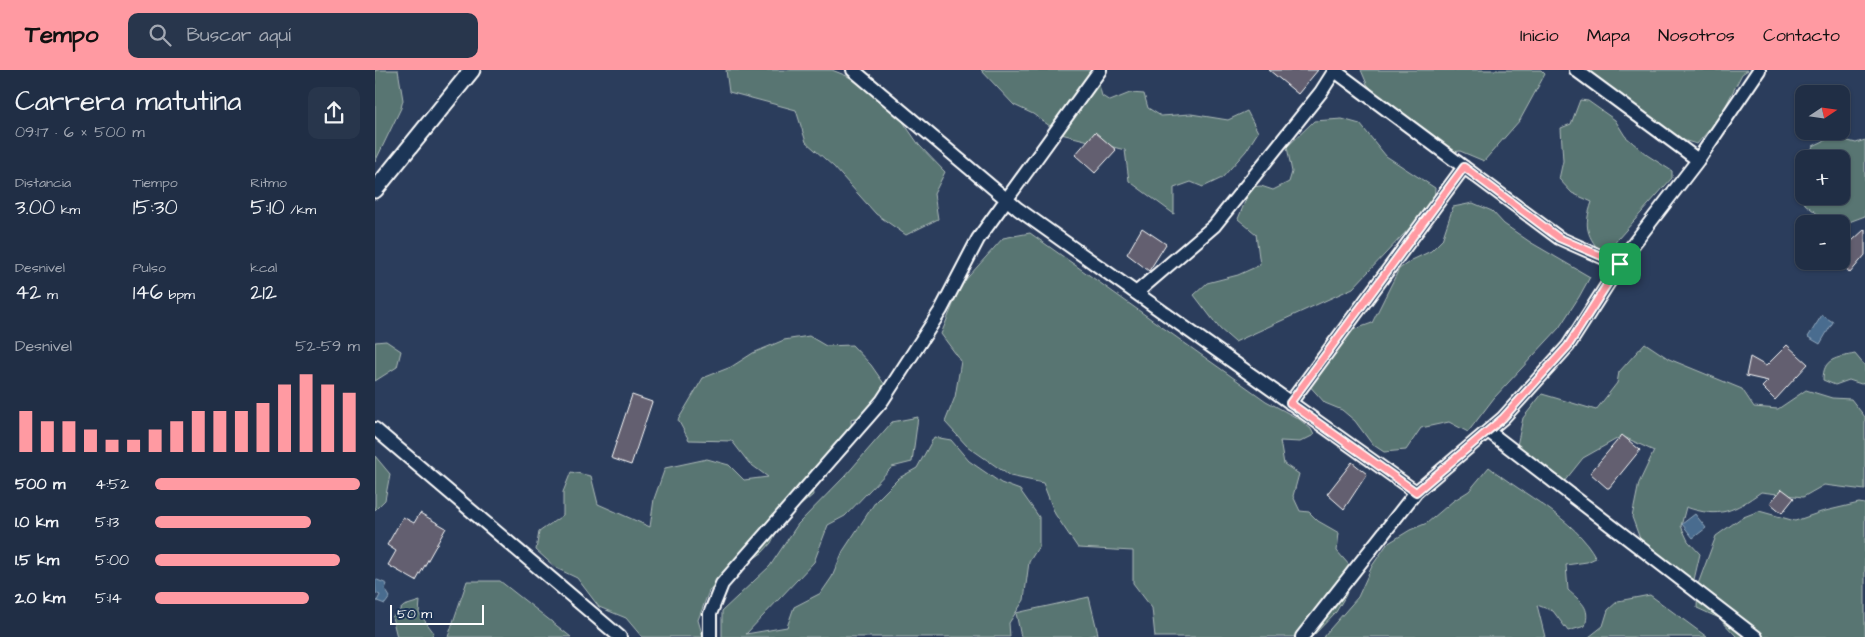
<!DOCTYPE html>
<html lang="es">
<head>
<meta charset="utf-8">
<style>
  :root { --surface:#202e45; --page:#28364c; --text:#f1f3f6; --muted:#a2a8b3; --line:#3d4a5e; --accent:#ff9aa2 }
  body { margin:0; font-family:"Architects Daughter",sans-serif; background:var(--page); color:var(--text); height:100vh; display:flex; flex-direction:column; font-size:19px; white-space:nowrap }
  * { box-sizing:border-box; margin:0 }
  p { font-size:16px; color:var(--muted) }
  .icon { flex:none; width:28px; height:28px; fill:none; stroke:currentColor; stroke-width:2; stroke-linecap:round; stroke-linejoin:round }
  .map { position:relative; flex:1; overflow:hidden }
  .side { display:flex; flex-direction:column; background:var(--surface); width:375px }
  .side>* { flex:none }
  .needle { width:32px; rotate:77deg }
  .buttons { position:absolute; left:1420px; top:15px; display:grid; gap:10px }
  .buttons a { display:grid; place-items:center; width:55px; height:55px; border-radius:10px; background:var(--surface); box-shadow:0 1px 4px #0004,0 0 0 1px var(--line); font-size:25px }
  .scale { position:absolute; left:15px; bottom:12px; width:94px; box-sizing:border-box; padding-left:5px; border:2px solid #fff; border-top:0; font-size:14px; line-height:18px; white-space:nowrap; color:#fff; -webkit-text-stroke:4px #1d3557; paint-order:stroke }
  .pin { position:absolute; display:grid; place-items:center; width:42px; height:42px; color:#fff; margin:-21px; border-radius:10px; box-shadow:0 2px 8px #0006 }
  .round { display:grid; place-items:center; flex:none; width:52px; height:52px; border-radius:10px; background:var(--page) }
  .summary { display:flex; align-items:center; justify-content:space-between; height:85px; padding:0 15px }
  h1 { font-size:28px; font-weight:600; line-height:38px }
  .metrics { display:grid; grid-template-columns:repeat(3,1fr); gap:8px; height:85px; padding:5px 15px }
  .metrics div { display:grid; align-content:center }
  .metrics b { font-size:21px; font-weight:600 }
  .metrics small { font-size:14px; font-weight:400 }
  .metrics p { font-size:14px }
  .chart { height:140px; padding:10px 15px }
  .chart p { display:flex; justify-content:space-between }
  .chart svg { width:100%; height:90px; margin-top:5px; stroke:var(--accent); stroke-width:6 }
  ul { padding:0 15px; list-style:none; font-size:16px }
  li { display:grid; grid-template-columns:80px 60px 1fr; align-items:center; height:38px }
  li i { height:12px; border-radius:6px; background:var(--accent) }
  header { display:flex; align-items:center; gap:30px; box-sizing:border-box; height:70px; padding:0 25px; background:var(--accent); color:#111 }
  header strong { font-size:24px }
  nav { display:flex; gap:28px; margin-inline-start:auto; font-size:18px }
  .search { width:350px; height:45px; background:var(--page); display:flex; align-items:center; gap:12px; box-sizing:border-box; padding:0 18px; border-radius:10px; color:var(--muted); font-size:19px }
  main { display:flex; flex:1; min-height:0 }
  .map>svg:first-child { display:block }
  .green { fill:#587472; stroke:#acbab8 }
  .water { fill:#486c8f; stroke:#91a7bc }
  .building { fill:#635f6f; stroke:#fff }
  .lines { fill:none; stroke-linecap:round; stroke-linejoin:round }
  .minor-casing { stroke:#fff; stroke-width:16 }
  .tertiary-casing { stroke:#fff; stroke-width:19 }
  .minor { stroke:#1d3557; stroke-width:12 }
  .tertiary { stroke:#1d3557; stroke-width:15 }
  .route-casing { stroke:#fff; stroke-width:10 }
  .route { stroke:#ff9aa2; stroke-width:6 }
</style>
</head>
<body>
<header>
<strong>Tempo</strong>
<div class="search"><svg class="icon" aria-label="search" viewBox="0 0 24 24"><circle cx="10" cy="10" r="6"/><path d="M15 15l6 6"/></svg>Buscar aquí</div>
<nav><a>Inicio</a><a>Mapa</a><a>Nosotros</a><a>Contacto</a></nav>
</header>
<main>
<section class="side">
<div class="summary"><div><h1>Carrera matutina</h1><p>09:17 · 6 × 500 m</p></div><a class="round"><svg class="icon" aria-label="share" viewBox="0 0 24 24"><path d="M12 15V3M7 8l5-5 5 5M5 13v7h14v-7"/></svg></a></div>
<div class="metrics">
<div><p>Distancia</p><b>3.00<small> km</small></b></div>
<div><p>Tiempo</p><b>15:30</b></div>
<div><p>Ritmo</p><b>5:10<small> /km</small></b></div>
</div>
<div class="metrics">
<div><p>Desnivel</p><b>42<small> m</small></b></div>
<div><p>Pulso</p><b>146<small> bpm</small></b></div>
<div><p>kcal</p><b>212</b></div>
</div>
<div class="chart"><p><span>Desnivel</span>52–59 m</p>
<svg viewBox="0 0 160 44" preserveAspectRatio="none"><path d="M5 44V24M15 44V29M25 44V29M35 44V33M45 44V38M55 44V38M65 44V33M75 44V29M85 44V24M95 44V24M105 44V24M115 44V20M125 44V11M135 44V6M145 44V11M155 44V15"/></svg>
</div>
<ul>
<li><b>500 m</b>4:52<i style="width:100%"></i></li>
<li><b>1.0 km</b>5:13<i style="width:76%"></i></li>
<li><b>1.5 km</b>5:00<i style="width:90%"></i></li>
<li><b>2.0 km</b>5:14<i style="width:75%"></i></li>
</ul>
</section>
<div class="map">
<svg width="1490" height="567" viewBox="0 0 1490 567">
  <rect width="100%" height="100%" fill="#2b3d5c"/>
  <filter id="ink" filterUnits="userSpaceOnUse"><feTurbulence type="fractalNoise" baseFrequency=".02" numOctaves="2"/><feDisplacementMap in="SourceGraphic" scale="10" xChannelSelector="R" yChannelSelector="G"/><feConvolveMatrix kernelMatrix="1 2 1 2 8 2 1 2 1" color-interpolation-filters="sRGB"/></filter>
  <g filter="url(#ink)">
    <path class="green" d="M0,0H23L28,30L26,38L0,92Z
      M351,0H457L472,6L513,30L544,75L570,102L559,124L563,149L531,165L501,144L459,97L431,72L421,40L354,22Z
      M606,0H720L727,26L735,31L755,23L769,24L773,38L786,46L816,44L853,50L872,41L883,62L871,81L847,108L828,117L816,112L799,118V144L754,111L750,80L686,64L658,44L639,35Z
      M986,0H1166L1170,4L1145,50L1109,91L1085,81L1061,84L992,14Z
      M1208,0H1373L1367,4L1345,47L1322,74L1300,68Z
      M1205,30L1213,31L1240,50L1250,66L1272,85L1297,101V108L1228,186C1212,165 1208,158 1217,132L1197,123L1184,109L1188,91L1186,58L1196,54Z
      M967,49L985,54L1011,86L1060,118L1059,132L978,218L860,272L845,259L819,225L832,213L863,205L885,195L881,164L863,149L876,117L886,116L898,120L914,112L917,102L912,77L939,51Z
      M1457,67L1481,73L1490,70V146L1466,155L1455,154L1430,134L1421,112L1429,96V126H1466V89H1432L1438,76Z
      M1098,133L1117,141L1129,154L1155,172L1215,207L1204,227L1184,258L1119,328L1093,362L1074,352L1046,358L1031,380L1009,382L997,374L980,351L967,340L950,333L932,313L975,261L997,253L1024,199L1037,190L1056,181L1067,170L1078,137Z
      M655,163L891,331L924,349L936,359L939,365L925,372L905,371L909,394L924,404L918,426L925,441L934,442L943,451L964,463L962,481L975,496L971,525L961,542L937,567H780L777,538L758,513V481L703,478L680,444L668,413L635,406L592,376L570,352L580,327L586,291L566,264L586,215L628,168Z
      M434,266L451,276L477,275L496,295L512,318L493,345L476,349L477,371L436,404L438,425L407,451L396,473L388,482L334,521L323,550L328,567H267L251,548L224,537L202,508L181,498L161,480L164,462L188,445V422L196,402L216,406L223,434L275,457L279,429L290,398L332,389L354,395L369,410L393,407L374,393L357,371L314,370L303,350L328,308L356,297L378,283L409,270Z
      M11,271L26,281L22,297L0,311V272Z
      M1270,273L1294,289L1367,319L1379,337L1403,339L1431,320L1457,328L1476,329L1490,347V420L1449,415L1428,427L1386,422C1359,441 1345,449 1311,437L1306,456L1313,471L1325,484L1318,514L1268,477L1257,447L1264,413L1279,381L1247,366L1208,388L1188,413L1141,380L1148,348L1167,324L1221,340L1242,313L1244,302Z
      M1480,284L1490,296V313L1486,314L1474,310L1460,315L1448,310C1448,288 1461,288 1480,284Z
      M543,347L537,392L517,397L470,446L453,455L439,492L371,564L412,557L419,537L446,523L457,507L468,481L501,431L524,408L542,398L559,367L576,370L594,391L626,413L645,420L664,447V476L654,492L649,530L634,553L635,567H347V541L395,496L423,454L471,405L517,352Z
      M0,386L15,404L10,430L0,440Z
      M1114,397C1148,425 1200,448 1221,488L1212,492L1191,495L1193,520C1206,532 1216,537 1210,556L1193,561L1178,541L1162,535L1170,567H948L983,527L997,496L1012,474L1035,460L1052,453L1078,431L1094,421Z
      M1484,433L1490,434V567H1362L1344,548L1322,538L1323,514L1341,466L1366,448L1384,441L1420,451L1446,442Z
      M92,511H125L196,567H73Z
      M1275,525L1332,567H1214L1228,556L1233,540L1243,531Z
      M714,527L723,564L710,567H646L641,543Z
      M45,531L44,543L59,563L55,567H22L17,547L29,536Z"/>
    <path class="water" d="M1447,245L1458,252L1445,274L1433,267Z
      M1320,444L1331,458L1318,468L1307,454Z
      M0,509L12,514L10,519L15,527L10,534L2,531L5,525L1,523Z"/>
    <path class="building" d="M894,0H943L923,24Z
      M720,62L741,80L720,103L700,85Z
      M767,158L791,174L774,201L752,184Z
      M1490,159V185L1475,203L1466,193V181Z
      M1412,275L1433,294L1400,330L1387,317L1393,311L1371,306L1375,287L1391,296Z
      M257,325L277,332L256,395L236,388Z
      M1247,365L1265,380L1234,418H1232L1215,403Z
      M977,392L992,404L969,439L952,424Z
      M1407,419L1419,428L1407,443L1395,433Z
      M45,443L71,458L41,511L13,495L21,481L12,475L28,447L39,453Z"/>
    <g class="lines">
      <defs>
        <path id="minor" d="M478,0L643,139L1041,422L1128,348L1193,276L1257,176L1323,90L1384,0
          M1201,0L1323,90
          M960,1L1184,168L1245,195
          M761,223L839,156L946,22L960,0
          M915,333L1089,97
          M0,359L245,567
          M1113,361L1381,567
          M335,567V544L347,514L507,331L566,240L603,169L725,0
          M927,567L1041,422"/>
        <path id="tertiary" d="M0,120L97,0"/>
      </defs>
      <use href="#minor" class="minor-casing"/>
      <use href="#tertiary" class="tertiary-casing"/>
      <use href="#minor" class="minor"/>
      <use href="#tertiary" class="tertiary"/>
    </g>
  </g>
  <g class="lines" filter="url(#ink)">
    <defs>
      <path id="route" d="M1089,97L1184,168L1245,194L1193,276L1128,348L1041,422L915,333Z"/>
    </defs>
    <use href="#route" class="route-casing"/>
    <use href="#route" class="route"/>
  </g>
</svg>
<div class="buttons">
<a><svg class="needle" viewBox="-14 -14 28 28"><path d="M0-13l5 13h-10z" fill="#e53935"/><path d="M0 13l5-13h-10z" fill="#a2a8b3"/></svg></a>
<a>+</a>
<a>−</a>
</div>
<div class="scale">50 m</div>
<div class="pin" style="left:1245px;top:194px;background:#1e9e55"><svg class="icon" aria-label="arrive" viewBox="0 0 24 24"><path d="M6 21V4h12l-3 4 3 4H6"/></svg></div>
</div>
</main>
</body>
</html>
